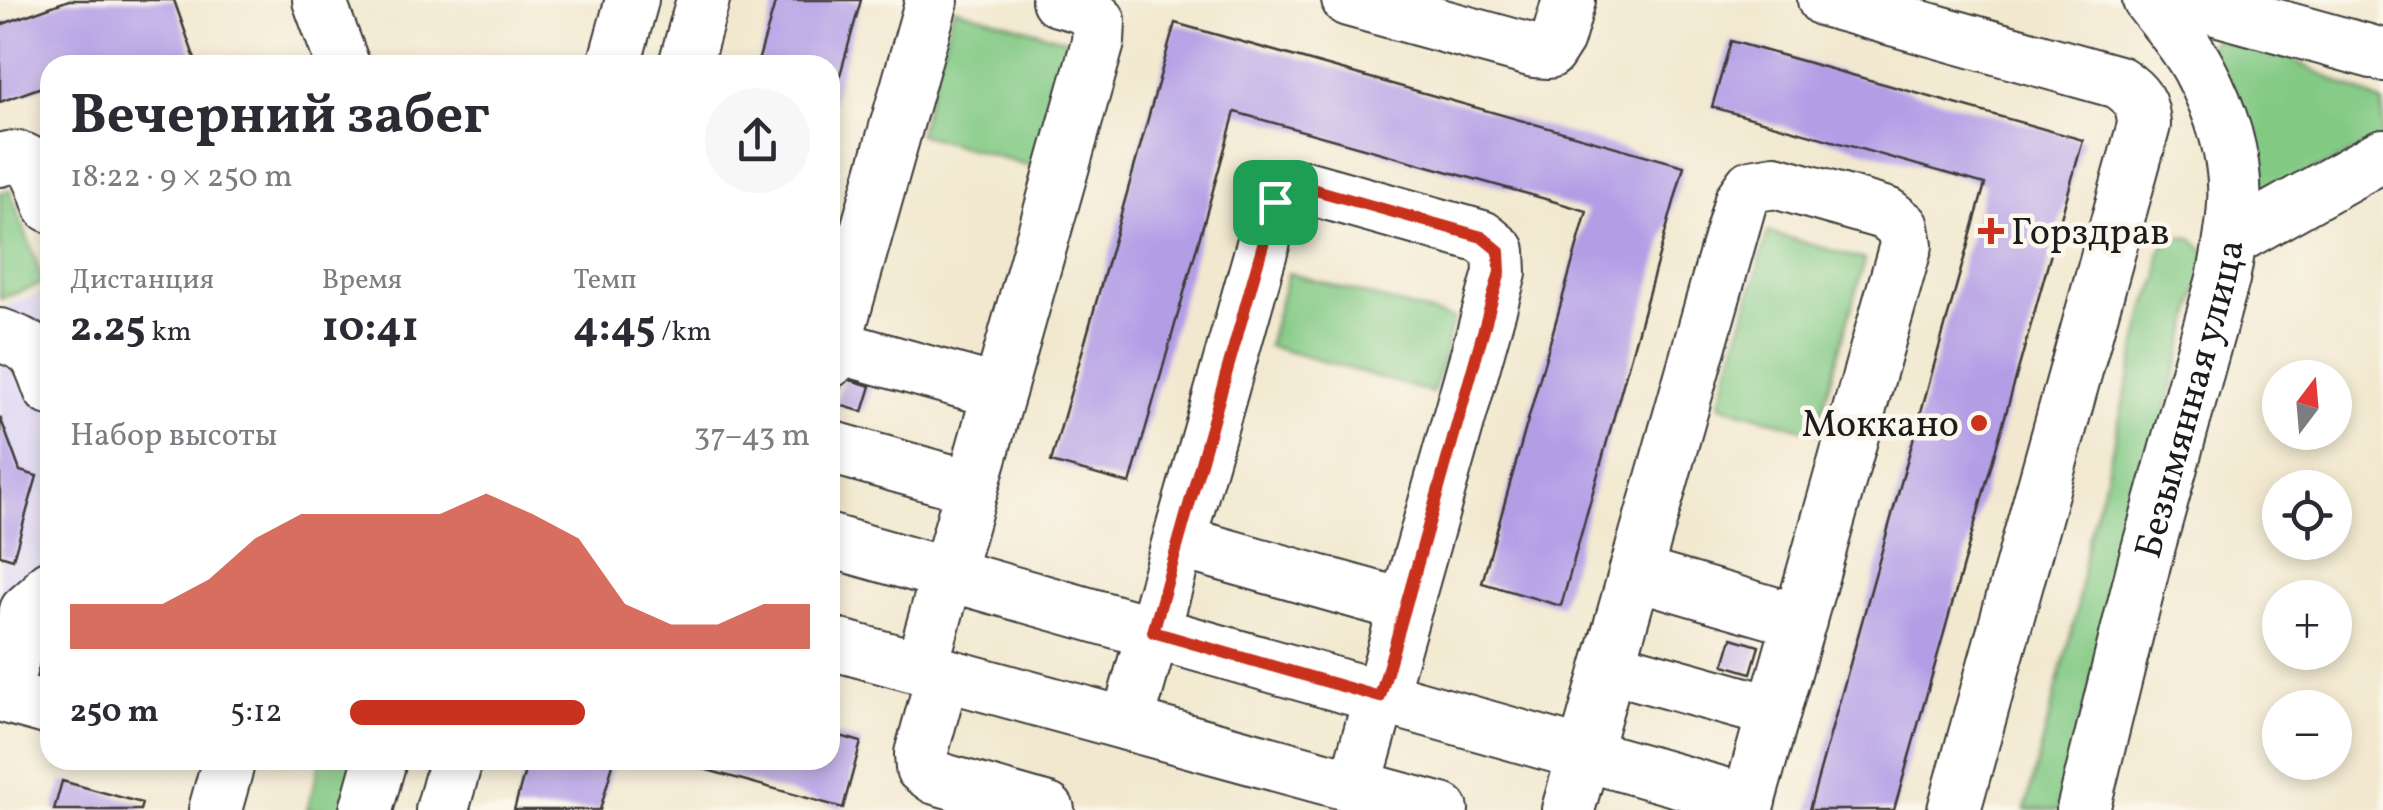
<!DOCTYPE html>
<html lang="ru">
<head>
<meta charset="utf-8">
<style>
  :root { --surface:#fff; --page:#f7f7f7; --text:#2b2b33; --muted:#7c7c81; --accent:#c8321e }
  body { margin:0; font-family:Vollkorn,serif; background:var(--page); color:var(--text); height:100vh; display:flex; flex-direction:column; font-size:38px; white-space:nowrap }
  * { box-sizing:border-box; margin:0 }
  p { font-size:32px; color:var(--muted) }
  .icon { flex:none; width:55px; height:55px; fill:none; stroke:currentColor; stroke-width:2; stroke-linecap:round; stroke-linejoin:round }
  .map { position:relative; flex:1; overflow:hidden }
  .side { position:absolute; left:40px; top:55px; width:800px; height:715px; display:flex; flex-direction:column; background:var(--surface); border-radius:30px; box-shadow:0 5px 15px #0003 }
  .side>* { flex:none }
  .needle { width:65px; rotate:16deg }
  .controls { position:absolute; left:2262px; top:360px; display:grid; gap:20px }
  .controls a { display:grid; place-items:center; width:90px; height:90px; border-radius:50%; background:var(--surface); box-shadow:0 5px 15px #0003; font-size:50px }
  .pin { position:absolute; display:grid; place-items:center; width:85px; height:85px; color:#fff; margin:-42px; border-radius:20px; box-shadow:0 5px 15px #0006 }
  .round { display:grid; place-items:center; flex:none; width:105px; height:105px; border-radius:52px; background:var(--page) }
  .head { display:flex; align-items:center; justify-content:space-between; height:170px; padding:0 30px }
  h1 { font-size:55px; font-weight:700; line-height:75px }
  .stats { display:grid; grid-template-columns:repeat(3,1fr); gap:15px; height:170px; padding:10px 30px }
  .stats div { display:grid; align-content:center }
  .stats b { font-size:42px; font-weight:700 }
  .stats small { font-size:28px; font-weight:400 }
  .stats p { font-size:28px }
  .chart { height:280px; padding:20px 30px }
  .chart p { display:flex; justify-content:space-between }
  .chart svg { width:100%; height:180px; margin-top:10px; fill:var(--accent); opacity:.7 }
  ul { padding:0 30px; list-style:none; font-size:32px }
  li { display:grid; grid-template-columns:160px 120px 1fr; align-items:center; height:75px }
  li i { height:25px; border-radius:12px; background:var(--accent) }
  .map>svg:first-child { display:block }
  .built { fill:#ddd5f6 }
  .green { fill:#82c984; stroke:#4f7250; stroke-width:2.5 }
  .building { fill:#b39ee6 }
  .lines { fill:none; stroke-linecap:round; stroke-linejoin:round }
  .minor-casing { stroke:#3c3b37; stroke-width:56 }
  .minor { stroke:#fff; stroke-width:52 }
  .route-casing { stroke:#fff; stroke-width:20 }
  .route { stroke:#c8321e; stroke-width:12 }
  .poi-dot { fill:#c8321e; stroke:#fbf7ec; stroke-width:4 }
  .labels { text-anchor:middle; stroke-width:9; stroke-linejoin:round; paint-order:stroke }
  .poi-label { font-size:38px; fill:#1c1c1c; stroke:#fbf7ec; text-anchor:start }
  .street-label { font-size:38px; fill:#1c1c1c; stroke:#fbf7ec }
</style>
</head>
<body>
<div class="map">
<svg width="2383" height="810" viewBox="0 0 2383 810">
  <rect width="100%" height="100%" fill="#fbf7ec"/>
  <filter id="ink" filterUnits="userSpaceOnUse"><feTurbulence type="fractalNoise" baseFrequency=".01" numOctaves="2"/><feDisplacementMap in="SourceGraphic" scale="20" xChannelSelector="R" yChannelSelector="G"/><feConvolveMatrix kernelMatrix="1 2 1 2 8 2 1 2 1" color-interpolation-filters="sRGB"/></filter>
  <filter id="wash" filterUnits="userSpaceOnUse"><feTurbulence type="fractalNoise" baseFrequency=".0048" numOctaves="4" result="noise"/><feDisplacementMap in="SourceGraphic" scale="40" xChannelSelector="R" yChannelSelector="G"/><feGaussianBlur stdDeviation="2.25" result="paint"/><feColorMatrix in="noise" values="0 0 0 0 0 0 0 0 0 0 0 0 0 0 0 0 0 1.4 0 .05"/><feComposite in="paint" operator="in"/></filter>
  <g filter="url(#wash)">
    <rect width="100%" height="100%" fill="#f2e8cf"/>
    <path class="built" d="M49,290L50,294V669L0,654V308Z"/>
    <path class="green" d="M954,8L1074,42L1038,168L918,134Z
      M2224,34L2282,55L2383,103V139L2270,191L2259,185L2209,47L2214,39Z
      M10,190L44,283L0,299V193Z
      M1768,232L1865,260L1816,433L1719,405Z
      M2170,236L2192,238L2208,255L2058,810H2025L2077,610L2087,538L2103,488L2147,303L2159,278V253Z
      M1288,273L1454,319L1433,393L1268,346Z
      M321,760H365L351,810H307Z"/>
    <g id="blocks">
      <path class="building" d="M69,0H174L197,65H50V84L0,102V25Z
        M776,0H861L831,107L830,65H757Z
        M1175,23L1684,166L1561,606L1482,583L1587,211L1528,194L1235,112L1130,484L1051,462Z
        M1731,41L2083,140L1894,810H1809L1985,184L1712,107Z
        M843,378L871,386L863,412L836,404Z
        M0,417L20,471L37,476L13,559L0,555Z
        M1732,638L1759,646L1751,673L1724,665Z
        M830,733L861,742L843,808L675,761L830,760Z
        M528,760H614L600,810H514Z
        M62,781L142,803L140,810H54Z"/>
    </g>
  </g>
  <g filter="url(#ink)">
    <use href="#blocks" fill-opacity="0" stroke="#3c3b37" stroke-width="2.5"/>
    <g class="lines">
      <defs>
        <g id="minor">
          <path d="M319,0L343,65"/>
          <path d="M1348,0L1534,51L1549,52L1558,38L1569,0"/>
          <path d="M1824,0L2118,82C2136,94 2143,103 2144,125L1954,810"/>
          <path d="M2183,0L2383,55"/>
          <path d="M614,65L632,0"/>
          <path d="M685,65L703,0"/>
          <path d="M0,160C35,148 41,181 50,206"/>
          <path d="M2231,240L2383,155"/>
          <path d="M0,335C38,349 36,352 50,389"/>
          <path d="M834,346L999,392"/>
          <path d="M830,361L932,0"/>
          <path d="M830,447L972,487"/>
          <path d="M830,541L1749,801"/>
          <path d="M1179,542L1406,606"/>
          <path d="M1635,573L1800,621"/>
          <path d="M50,586L44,595L26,611L3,696L50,709"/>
          <path d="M830,643L1442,810"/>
          <path d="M1609,666L1774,712"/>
          <path d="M921,668L1098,42L1099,21L1083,7L1058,0"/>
          <path d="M943,674L921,754L922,768L936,778L1048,810"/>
          <path d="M1127,724L1275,202L1284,188L1305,187L1482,237L1499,251L1500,273L1355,786"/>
          <path d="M215,810L229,760"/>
          <path d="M366,810L380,760"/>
          <path d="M442,810L456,760"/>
          <path d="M1568,810L1741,200L1751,186L1775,182L1887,214L1903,227L1906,245L1746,810"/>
          <path id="s1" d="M2083,810L2145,560L2223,279C2228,254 2233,228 2234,203C2237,158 2220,108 2199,69C2186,44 2166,22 2149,0"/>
        </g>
      </defs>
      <use href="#minor" class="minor-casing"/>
      <use href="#minor" class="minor"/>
    </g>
  </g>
  <g class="lines" filter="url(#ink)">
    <defs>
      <path id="route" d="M1305,187L1482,237L1499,251L1500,272L1380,697L1153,632L1275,202L1284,188Z"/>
    </defs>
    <use href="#route" class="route-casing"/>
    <use href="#route" class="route"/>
  </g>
  <g class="poi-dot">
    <path d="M1986 216h10v10h10v10h-10v10h-10v-10h-10v-10h10z"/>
    <circle cx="1979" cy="423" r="10"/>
  </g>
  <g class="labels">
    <g class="poi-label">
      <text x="2011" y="244">Горздрав</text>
      <text x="1959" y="436" text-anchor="end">Моккано</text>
    </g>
    <g class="street-label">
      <text dy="13" stroke="none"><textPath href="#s1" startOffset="425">Безымянная улица</textPath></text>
    </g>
  </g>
</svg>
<div class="controls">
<a><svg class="needle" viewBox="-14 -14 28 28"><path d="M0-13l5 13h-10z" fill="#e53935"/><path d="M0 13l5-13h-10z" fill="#7c7c81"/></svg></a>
<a><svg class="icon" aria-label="locate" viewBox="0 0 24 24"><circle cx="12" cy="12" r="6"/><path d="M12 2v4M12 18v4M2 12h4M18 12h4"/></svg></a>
<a>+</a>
<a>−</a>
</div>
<div class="pin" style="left:1275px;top:202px;background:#1e9e55"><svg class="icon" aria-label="arrive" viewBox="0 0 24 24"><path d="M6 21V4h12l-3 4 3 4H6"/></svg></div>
<section class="side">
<div class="head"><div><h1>Вечерний забег</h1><p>18:22 · 9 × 250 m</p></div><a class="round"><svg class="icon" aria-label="share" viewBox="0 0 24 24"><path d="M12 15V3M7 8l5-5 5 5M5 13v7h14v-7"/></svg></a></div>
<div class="stats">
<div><p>Дистанция</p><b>2.25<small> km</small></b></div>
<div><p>Время</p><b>10:41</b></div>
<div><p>Темп</p><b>4:45<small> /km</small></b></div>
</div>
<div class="chart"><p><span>Набор высоты</span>37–43 m</p>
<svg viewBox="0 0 160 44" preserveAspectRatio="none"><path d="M0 44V33L10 33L20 33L30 27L40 17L50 11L60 11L70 11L80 11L90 6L100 11L110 17L120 33L130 38L140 38L150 33L160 33V44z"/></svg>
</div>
<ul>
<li><b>250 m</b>5:12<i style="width:51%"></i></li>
</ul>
</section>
</div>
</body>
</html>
